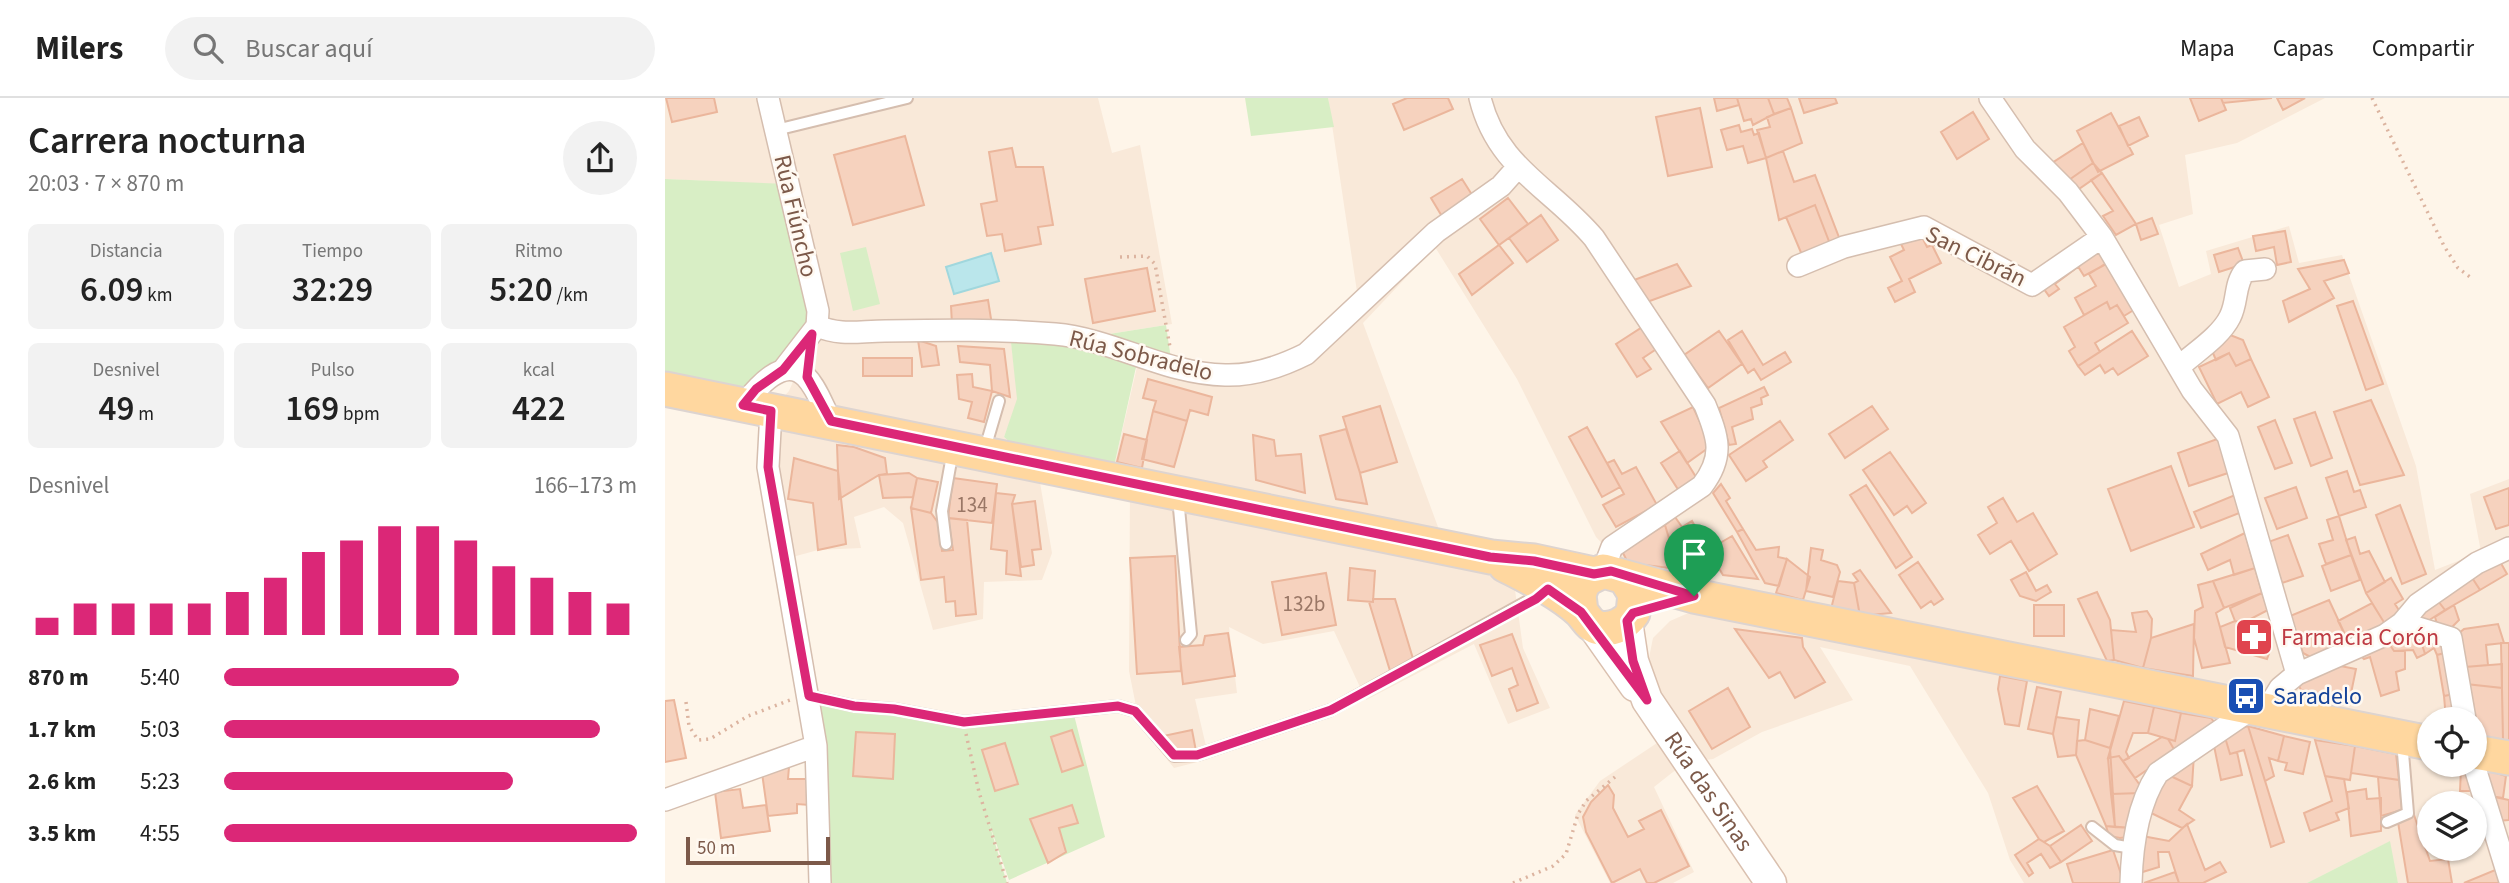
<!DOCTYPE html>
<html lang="es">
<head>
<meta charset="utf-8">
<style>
  :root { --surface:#fff; --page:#f2f2f2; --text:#222; --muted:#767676; --line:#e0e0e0; --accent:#db2777 }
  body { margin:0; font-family:"Source Sans 3",sans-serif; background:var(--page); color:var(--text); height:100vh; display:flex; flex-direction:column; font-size:26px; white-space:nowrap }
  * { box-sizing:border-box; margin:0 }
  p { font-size:23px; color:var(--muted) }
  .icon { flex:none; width:38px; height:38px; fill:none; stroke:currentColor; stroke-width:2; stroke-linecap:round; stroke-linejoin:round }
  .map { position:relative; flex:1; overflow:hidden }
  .side { display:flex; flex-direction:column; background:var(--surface); width:665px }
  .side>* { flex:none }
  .fabs { position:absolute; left:1752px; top:609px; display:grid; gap:14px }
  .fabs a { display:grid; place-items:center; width:70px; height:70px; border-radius:50%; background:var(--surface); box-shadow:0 2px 5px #0004; font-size:35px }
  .scale { position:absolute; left:21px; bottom:18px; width:144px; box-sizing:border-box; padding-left:7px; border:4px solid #7c5949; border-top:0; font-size:19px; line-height:24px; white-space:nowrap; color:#7c5949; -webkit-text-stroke:5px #fff9f1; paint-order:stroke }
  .pin { position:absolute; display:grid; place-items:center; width:60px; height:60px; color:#fff; margin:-72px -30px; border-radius:50% 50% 50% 0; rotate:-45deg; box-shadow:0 0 7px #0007 }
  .pin .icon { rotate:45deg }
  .round { display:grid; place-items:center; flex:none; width:74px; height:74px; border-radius:37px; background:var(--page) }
  .summary { display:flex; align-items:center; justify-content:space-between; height:119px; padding:0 28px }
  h1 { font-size:38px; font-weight:600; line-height:52px }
  .figures { display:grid; grid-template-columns:repeat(3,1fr); gap:10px; height:119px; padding:7px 28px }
  .figures div { display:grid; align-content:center; border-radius:10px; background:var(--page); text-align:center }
  .figures b { font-size:35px; font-weight:600 }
  .figures small { font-size:19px; font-weight:400 }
  .figures p { font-size:19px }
  .chart { height:196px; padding:14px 28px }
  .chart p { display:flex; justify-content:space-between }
  .chart svg { width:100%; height:126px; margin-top:7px; stroke:var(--accent); stroke-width:6 }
  ul { padding:0 28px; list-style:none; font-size:23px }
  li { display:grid; grid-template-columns:112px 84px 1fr; align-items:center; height:52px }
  li i { height:18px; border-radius:9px; background:var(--accent) }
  header { display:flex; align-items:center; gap:42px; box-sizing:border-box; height:98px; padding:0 35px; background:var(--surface); border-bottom:2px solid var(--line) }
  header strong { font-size:33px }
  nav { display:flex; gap:38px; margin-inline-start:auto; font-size:24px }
  .search { width:490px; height:63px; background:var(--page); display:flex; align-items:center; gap:18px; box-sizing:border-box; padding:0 24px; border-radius:38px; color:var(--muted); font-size:26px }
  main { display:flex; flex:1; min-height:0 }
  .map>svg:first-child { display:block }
  .residential { fill:#f9e9d9; fill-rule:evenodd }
  .green { fill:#d8eec5 }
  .water { fill:#bae6eb; stroke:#a0d7dd; stroke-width:2 }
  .building { fill:#f6d2be; stroke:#ebb69c; stroke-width:2 }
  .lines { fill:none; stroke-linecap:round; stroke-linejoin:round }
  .lane-casing { stroke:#d5beaf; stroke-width:14 }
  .street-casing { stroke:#d5beaf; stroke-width:24 }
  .secondary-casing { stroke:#dac0af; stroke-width:33 }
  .primary-casing { stroke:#ddd4d0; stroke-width:37 }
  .path { stroke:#dcb4a0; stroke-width:3.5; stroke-dasharray:2 5; stroke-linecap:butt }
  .lane { stroke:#fff; stroke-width:10 }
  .street { stroke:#fff; stroke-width:21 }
  .secondary { stroke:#fff; stroke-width:30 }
  .primary { stroke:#ffd79f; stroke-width:33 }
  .route-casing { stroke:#fff; stroke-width:14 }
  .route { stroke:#db2777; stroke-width:9 }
  .labels { text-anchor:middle; stroke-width:5; stroke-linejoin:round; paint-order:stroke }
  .number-label { font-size:21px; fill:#9a7766 }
  .street-label { font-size:24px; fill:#7c5949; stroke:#fff9f1 }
  .health-label { font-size:24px; fill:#be3a42; stroke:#fff9f1; text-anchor:start }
  .transit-label { font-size:24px; fill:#164399; stroke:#fff9f1; text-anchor:start }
</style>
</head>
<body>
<header>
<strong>Milers</strong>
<div class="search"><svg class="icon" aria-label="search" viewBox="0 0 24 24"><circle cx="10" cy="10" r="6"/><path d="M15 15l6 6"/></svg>Buscar aquí</div>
<nav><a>Mapa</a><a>Capas</a><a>Compartir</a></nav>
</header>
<main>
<section class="side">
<div class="summary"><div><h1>Carrera nocturna</h1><p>20:03 · 7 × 870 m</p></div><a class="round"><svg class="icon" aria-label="share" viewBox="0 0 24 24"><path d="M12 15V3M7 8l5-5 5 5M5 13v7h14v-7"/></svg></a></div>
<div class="figures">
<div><p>Distancia</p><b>6.09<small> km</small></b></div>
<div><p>Tiempo</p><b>32:29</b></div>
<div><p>Ritmo</p><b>5:20<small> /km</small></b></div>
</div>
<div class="figures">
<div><p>Desnivel</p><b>49<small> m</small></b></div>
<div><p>Pulso</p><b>169<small> bpm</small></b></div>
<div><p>kcal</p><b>422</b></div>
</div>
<div class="chart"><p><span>Desnivel</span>166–173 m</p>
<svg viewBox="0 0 160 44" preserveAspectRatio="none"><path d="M5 44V38M15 44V33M25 44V33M35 44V33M45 44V33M55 44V29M65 44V24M75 44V15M85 44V11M95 44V6M105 44V6M115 44V11M125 44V20M135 44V24M145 44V29M155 44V33"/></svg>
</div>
<ul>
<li><b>870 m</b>5:40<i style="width:57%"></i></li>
<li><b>1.7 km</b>5:03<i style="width:91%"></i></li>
<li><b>2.6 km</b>5:23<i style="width:70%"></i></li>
<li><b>3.5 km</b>4:55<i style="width:100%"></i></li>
</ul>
</section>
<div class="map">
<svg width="1844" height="785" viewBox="0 0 1844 785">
  <rect width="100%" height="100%" fill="#fef5e9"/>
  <path class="residential" d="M0,0H433L447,55L475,47L507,226L419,240L345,235L353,301L339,339L372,367L387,455L377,482L319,484L318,521L268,532L238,425L219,409L189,419L196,450L153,452L124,460L106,313L124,293L152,228L123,87L0,81Z
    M663,0H1660L1572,45L1520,57L1528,116L1494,127L1514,189L1546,176L1541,153L1624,128L1634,165L1677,157L1751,368L1770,472L1816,454L1805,396L1844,381V654L1810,648V621H1764V639L963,473L931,439L852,281L770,149L698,225L780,448L850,492L858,550L885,610L843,626L809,546L701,602L669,533L598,546L564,529L572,595L530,601L544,661L509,670L475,628L464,573L465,386L446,382L474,260L588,275L641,256L694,207Z
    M1051,503L1764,652V667L1844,669V785H1733L1724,744L1642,785H1359L1345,762L1323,695L1245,568L1155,549L1188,602L1097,634L1048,661L1023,664L1008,674L989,689L1029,774L1008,785H945L910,717L935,683L1004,637L983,565L988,540L1005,523ZM1764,705H1810V751H1764Z"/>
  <path class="green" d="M580,0H663L669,29L586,38Z
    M0,81L123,86L153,213L78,307L0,291Z
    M201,149L215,206L188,213L175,155Z
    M501,227L507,268L473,260L446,382L372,367L339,339L352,301L345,235L419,240Z
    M144,598L299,624L408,613L440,739L344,782L324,725L342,785H157Z
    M1725,743L1733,785H1642Z"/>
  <path class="water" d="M326,155L334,183L289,196L281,169Z"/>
  <path class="building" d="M1,0H49L52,14L7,24Z
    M742,0H783L788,11L739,32L728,6Z
    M1049,0H1072L1074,7L1052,13Z
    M1072,0H1103L1109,16L1088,27L1086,21L1079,23Z
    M1103,0H1122L1126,10L1109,16Z
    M1134,0H1170L1172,5L1139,15Z
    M1525,0H1556L1561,12L1534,23Z
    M1556,0H1607L1558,5Z
    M1612,0H1640L1618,12Z
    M1035,10L1047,69L1003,78L991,19Z
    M1126,10L1137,45L1101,60L1092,32L1105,29L1102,19Z
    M1308,14L1324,41L1292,61L1276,34Z
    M1446,15L1468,56L1433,74L1412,33Z
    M1474,19L1483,38L1463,48L1454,28Z
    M1074,27L1076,34L1087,31L1089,37L1094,35L1101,60L1083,65L1078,48L1062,52L1056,32Z
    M240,38L259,107L188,127L169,57Z
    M1418,45L1428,65L1404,82L1387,65Z
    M347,50L351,69H378L388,127L373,129L376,146L340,153L337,136L322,138L316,106L332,103L324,54Z
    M1118,53L1129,84L1150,77L1175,142L1165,146L1150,107L1114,122L1101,60Z
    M1428,65L1437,75L1411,93L1404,82Z
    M1437,75L1471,126L1451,137L1438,118L1448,113L1426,82Z
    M797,81L809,100L778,120L766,100Z
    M843,100L863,126L834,147L815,121Z
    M1150,107L1165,146L1137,157L1121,119Z
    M876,117L893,142L862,164L844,140Z
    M1487,120L1493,136L1476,142L1471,126Z
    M1620,133L1626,164L1612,167L1609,149L1591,153L1588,138Z
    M1256,137L1262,149L1267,147L1276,165L1244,181L1250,194L1230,204L1223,190L1237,183L1225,159L1239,152L1234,142Z
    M834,147L848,165L807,197L794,176Z
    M1433,148L1443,165L1419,178L1409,162Z
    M1573,150L1579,166L1554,174L1549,157Z
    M1409,162L1414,168L1390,186L1394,191L1384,198L1376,187Z
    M1679,162L1684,175L1659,183L1669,200L1624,224L1618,203L1645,191L1633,171Z
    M1445,163L1472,210L1459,218L1452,207L1445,211L1442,204L1419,217L1410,200L1431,188L1424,176Z
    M1012,166L1026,188L982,204L969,182Z
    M482,170L490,213L428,225L420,181Z
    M323,202L327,227L287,226L286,208Z
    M1688,203L1718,286L1701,292L1672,208Z
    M1442,204L1445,211L1452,207L1463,225L1430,245L1435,254L1413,268L1404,253L1410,249L1399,229Z
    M979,228L993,250L978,260L986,271L972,279L951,246Z
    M1054,233L1077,266L1043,290L1019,257Z
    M1077,233L1098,267L1120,254L1126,264L1096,282L1089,271L1083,275L1063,242Z
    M1467,233L1483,258L1453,277L1448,270L1440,275L1435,267L1420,277L1413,268Z
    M1560,235L1578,242L1586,261L1571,268L1564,255L1551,262L1544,246Z
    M253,242L271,248L274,267L257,269Z
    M293,248L339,251L345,299L327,293L325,267L295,264Z
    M1564,255L1571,268L1586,261L1604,299L1583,309L1576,294L1552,306L1534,269Z
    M198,260H247V278H198Z
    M307,276L308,289L327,293L319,324L303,320L307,304L294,301L292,277Z
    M483,281L547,299L543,317L525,312L522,323L488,313L491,303L478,300Z
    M1099,289L1103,297L1096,300L1097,306L1086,310L1088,321L1067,329L1071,346L1064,347L1054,310Z
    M1706,302L1739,377L1695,387L1669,314Z
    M715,308L732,364L695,375L678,319Z
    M1207,308L1223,331L1180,360L1164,336Z
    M1028,309L1046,348L1022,365L996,324Z
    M488,313L522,323L509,369L477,361Z
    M1650,314L1667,360L1646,368L1629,321Z
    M1610,322L1627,365L1610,371L1593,329Z
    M1115,323L1128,342L1098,363L1102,369L1081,383L1064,357Z
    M922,329L955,389L937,399L904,339Z
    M681,331L695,375L702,406L671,401L655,338Z
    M459,336L482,342L477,370L452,364Z
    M588,337L609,342L611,358L636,356L640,395L591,382Z
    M1555,340L1566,374L1524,388L1513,355Z
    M172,347L189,349L220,360L222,376L214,377L174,401Z
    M1015,353L1034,384L1016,396L996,365Z
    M1225,354L1261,405L1247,415L1242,408L1229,417L1198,372Z
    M129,360L173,373L181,446L153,452L148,405L123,401Z
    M949,362L957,376L971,369L992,407L951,429L938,407L959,396L942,365Z
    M1506,368L1529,429L1466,453L1443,391Z
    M1682,373L1689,394L1695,392L1701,409L1674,418L1661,380Z
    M244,375L252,380L248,399L218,400L214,377Z
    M252,380L273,384L266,415L246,410Z
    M288,380L332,386L327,425L283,420Z
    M1056,386L1065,400L1061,403L1078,431L1072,434L1048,395Z
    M1201,387L1247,459L1231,470L1185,397Z
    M1631,389L1642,420L1612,431L1600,400Z
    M1844,390V427L1831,431L1819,399Z
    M331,395L350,397L347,406L356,478L341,476L342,453L326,451Z
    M1570,397L1577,414L1536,430L1529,414Z
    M1338,400L1352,424L1368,415L1392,456L1364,473L1346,443L1325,456L1313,437L1332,425L1323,409Z
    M370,403L376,451L367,452L369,467L356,469L347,406Z
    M1735,407L1761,476L1737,486L1711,417Z
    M246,410L266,415L274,426L277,453L288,452L283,420L302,422L311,516L291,518L290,503L281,504L279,479L256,482Z
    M1674,418L1686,457L1661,466L1654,446L1668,442L1662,422Z
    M1010,419L1017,429L1027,423L1043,452L1047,468L1027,481L1016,460H1010L1000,427Z
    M1000,427L1013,471L963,465L957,453Z
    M1078,431L1091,452L1114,449L1113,459L1122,461L1114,488L1100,485L1072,434Z
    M1580,435L1590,470L1569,477L1565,462L1543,472L1536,456Z
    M1623,437L1638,478L1617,485L1603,444Z
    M1067,438L1093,481L1058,477L1043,452Z
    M1690,439L1695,456L1704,453L1720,484L1701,495L1681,442Z
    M1146,450L1158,452L1156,462L1172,467L1175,474L1168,499L1141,493Z
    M1686,457L1695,482L1666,493L1657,468Z
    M510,458L516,573L472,576L465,460Z
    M1833,460L1842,476L1815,492L1804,475Z
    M1122,461L1145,479L1138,502L1111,495Z
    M1253,464L1278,501L1269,507L1266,503L1256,510L1234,477Z
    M685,470L710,473L708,504L683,502Z
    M1590,470L1597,495L1559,510L1548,483Z
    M1195,472L1226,515L1195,518L1189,485L1193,483L1188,476Z
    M1361,474L1371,493L1382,487L1386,494L1371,503L1355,498L1346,482Z
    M661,475L671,527L617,537L607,484Z
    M1804,475L1815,492L1780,512L1770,499Z
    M1726,480L1738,501L1730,506L1737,517L1720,526L1701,495Z
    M1173,483L1189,485L1195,518L1166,511Z
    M1548,483L1559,510L1551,515L1565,565L1537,570L1529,540L1530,513L1538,509L1533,487Z
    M1432,494L1445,522L1449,562L1442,563L1413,501Z
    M1597,495L1603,512L1578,525L1570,523L1565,510Z
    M1770,499L1780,512L1758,526L1752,518Z
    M708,501H730L749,564L726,576L704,504H708Z
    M1664,502L1684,545L1651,562L1638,555L1625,518Z
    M1707,505L1720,526L1684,545L1673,523Z
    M1369,507H1399V538H1369Z
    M1789,507L1794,522L1786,530L1774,533L1770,519Z
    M1482,513L1487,521L1486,540L1478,570L1449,562L1446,532L1471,534L1467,515Z
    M1570,523L1600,529L1607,547L1602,561L1560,549L1555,529Z
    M1529,526L1528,578L1478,570L1486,540Z
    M1833,526L1839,545L1821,547L1823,567L1800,569L1793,536L1799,531Z
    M1070,531L1137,540L1138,549L1160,584L1130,600L1115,574L1104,580Z
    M1729,534H1753L1760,556L1752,560L1748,552L1729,553L1721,541Z
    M1753,534L1787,553L1772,557L1769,550L1760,556Z
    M563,535L570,578L518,586L514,549L538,547L540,538Z
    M847,536L873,605L852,613L844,591L853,587L847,570L827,578L815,547Z
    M1721,541L1729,553H1740V571L1731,574L1734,592L1716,598L1705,559L1699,561L1694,556Z
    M1836,545H1844V644L1838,642Z
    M1787,553L1794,595L1779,598L1772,557Z
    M1665,566L1691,571L1685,600L1636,592L1632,584Z
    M1837,566V590L1801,586L1800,569Z
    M1335,578L1362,583L1354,628L1340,626L1333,591Z
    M1801,586L1837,590L1838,642L1810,637L1808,604Z
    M1372,589L1396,594L1388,636L1363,631Z
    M1063,590L1085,629L1047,651L1024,613Z
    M1794,595L1797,621H1781L1779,598Z
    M9,602L21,660L0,664V603Z
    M1459,603L1489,609L1483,635H1468L1461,654L1464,660L1458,663L1454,658L1443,660Z
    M1489,609L1516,615L1510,643L1483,635Z
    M1425,611L1454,618L1445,650L1420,642Z
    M1516,615L1546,620L1549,624L1510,653L1503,641L1510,643Z
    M1391,619L1414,622L1411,657L1393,659L1388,636Z
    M1583,628L1619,744L1606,749L1579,652L1565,656L1559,636Z
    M1583,628L1619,638L1613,663L1604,660L1609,678L1600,683Z
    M407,632L418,667L397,674L386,639Z
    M527,632L531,653L521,655L511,652L498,638Z
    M191,634L230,636L228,681L188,678Z
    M1559,636L1565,656L1572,654L1577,677L1556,682L1548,643Z
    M1619,638L1645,644L1638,676L1620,672L1622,665L1613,663Z
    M1497,639L1503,641L1510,653L1470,680L1458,663Z
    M1420,642L1445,650L1450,729L1441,728L1411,657L1412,643Z
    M1650,642L1690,648L1685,682L1660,678Z
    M340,645L353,686L330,693L317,652Z
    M1690,648L1731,656L1734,682L1686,675Z
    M1529,656L1527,688L1501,676Z
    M1454,658L1477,690L1476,695L1446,696L1443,660Z
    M124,669L123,681H144V707L132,706V715L103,718L97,675Z
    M1796,671L1806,673L1812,693H1795Z
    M1819,671L1841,678L1838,700L1825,698Z
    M1501,676L1527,688L1514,712L1529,722L1517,730L1484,714Z
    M1660,678L1679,681L1684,710L1671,715L1674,722L1645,733L1639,715L1667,703Z
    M1713,679L1734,682L1737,712L1716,718Z
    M943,687L949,697L948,710L963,739L979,731L974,723L996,712L1024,768L989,785H982L975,771L947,785L921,734L918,719L926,704Z
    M1372,688L1399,733L1379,744L1374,741L1348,700Z
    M75,691L78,710L101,707L105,733L56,740L50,694Z
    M1701,691L1702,701L1716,700V733L1686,738L1682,694Z
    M1476,695L1467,730L1450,729L1446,696Z
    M1825,698L1844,702V722L1833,723Z
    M407,707L413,725L394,730L401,754L383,765L365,721Z
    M1815,708L1821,741L1810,743V709Z
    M1749,717L1765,763L1783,761L1787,785H1743L1733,724Z
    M1522,726L1540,772L1555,764L1561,774L1538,785H1514L1504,754H1493L1494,769L1471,776L1477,738L1504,743Z
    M1416,727L1427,743L1396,764L1385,748Z
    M1441,728L1467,730L1463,739L1455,740L1444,738Z
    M1374,741L1385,748L1396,764L1385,770L1376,756L1362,765L1368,775L1364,778L1350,757Z
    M1448,752L1459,785H1408L1402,766Z
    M1835,770L1842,785H1799Z
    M1510,774L1514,785H1479Z"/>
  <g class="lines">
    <defs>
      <path id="lane" d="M111,32L242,0
        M319,354L334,303
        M513,400L526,536L521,542
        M281,446L277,413L288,352
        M144,598L189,608L229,611L299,624L453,608L470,613L509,658L532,657L666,612L879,494
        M1722,724L1743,715L1737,643
        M1427,729L1450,747L1467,750"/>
      <path id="street" d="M103,0L153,213L152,228L118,272
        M815,0C832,70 886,89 929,140L1040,307C1053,339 1060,358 1037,388L947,449L938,473
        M1325,0L1360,51L1403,94L1437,139L1527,292L1563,338L1632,576
        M1133,168L1179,149L1259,129L1367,187L1437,139
        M152,228C176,238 194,233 220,233C276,232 334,231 390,236C448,241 500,276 560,277C589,278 615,269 641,256L771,134L836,88L852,70
        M1514,269C1530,254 1555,239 1565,219C1573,204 1569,186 1580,173L1600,171
        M78,307C91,291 119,256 141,279C152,290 158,309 166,323
        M106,313L103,369L151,648L155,785
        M1737,525L1786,540L1800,621
        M1601,613L1615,590L1632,576L1720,537L1737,525L1753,506L1812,465L1844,450
        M1809,667L1844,780
        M0,702L151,648
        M1466,785C1467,748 1472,707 1493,675L1588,610"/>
      <g id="secondary">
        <path id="s1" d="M962,523L968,563L982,602L1106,785"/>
        <path d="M927,527L970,588"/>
      </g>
      <path id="primary" d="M0,291L826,459L869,463L929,476
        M840,467C865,480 894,494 915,513C922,520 924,528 935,530C948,532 961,526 968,515L970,496L960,480
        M916,514L914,497L917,488L922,481L938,473L1029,498L1764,645
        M1810,654L1844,660"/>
    </defs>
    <use href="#lane" class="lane-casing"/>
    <use href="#street" class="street-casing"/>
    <use href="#secondary" class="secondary-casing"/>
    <use href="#primary" class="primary-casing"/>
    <path class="path" d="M1707,0L1779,148L1793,170L1805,179
      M455,159L482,158L490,166L505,249
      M21,604L24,628L33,642L45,641L83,618L125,602
      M301,636L314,694L342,785
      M848,785L888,768L901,756L913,716L921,703L950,679"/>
    <use href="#lane" class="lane"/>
    <use href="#street" class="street"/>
    <use href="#secondary" class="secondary"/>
    <use href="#primary" class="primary"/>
  </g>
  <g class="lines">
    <defs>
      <path id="route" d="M147,236L142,279L166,323L825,459L869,463L929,476L946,473L1029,498L968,515L962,523L968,563L982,602L916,514L883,491L871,501L666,612L532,657H509L470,613L453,608L299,624L229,611L189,608L144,598L103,369L106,313L78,307L91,291L118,272Z"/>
    </defs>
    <use href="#route" class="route-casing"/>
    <use href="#route" class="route"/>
  </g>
  <defs>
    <symbol id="pharmacy-square" viewBox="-11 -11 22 22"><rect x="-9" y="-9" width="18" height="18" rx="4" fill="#e0444e" stroke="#fff9f1"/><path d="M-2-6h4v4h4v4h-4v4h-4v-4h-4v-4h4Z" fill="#fff"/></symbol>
    <symbol id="bus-square" viewBox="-11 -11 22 22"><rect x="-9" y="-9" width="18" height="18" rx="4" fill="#1a4fb4" stroke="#fff9f1"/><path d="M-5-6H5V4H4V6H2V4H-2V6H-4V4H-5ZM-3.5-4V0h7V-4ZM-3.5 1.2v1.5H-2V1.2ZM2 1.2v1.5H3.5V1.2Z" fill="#fff"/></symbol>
  </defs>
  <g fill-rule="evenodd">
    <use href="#pharmacy-square" x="1567" y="517" width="44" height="44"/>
    <use href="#bus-square" x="1559" y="576" width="44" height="44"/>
  </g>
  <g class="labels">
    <g class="number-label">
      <text x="307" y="414">134</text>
      <text x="639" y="513">132b</text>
    </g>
    <g class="street-label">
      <text transform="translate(131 118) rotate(77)" y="8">Rúa Fiúncho</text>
      <text transform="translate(1311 158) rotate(26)" y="8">San Cibrán</text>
      <text transform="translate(476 257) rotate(14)" y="8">Rúa Sobradelo</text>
      <text dy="8" stroke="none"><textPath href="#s1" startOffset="192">Rúa das Sinas</textPath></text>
    </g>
    <g class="health-label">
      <text x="1616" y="547">Farmacia Corón</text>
    </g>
    <g class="transit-label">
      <text x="1608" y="606">Saradelo</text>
    </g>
  </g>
</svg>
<div class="fabs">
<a><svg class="icon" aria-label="locate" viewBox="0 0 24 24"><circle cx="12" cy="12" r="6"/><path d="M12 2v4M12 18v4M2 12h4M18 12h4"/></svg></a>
<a><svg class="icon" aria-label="layers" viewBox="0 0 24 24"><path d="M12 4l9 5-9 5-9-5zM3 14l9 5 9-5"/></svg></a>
</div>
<div class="scale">50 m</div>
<div class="pin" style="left:1029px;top:498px;background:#1e9e55"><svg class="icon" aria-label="arrive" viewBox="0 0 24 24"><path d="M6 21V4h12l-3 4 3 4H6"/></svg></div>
</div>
</main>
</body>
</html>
